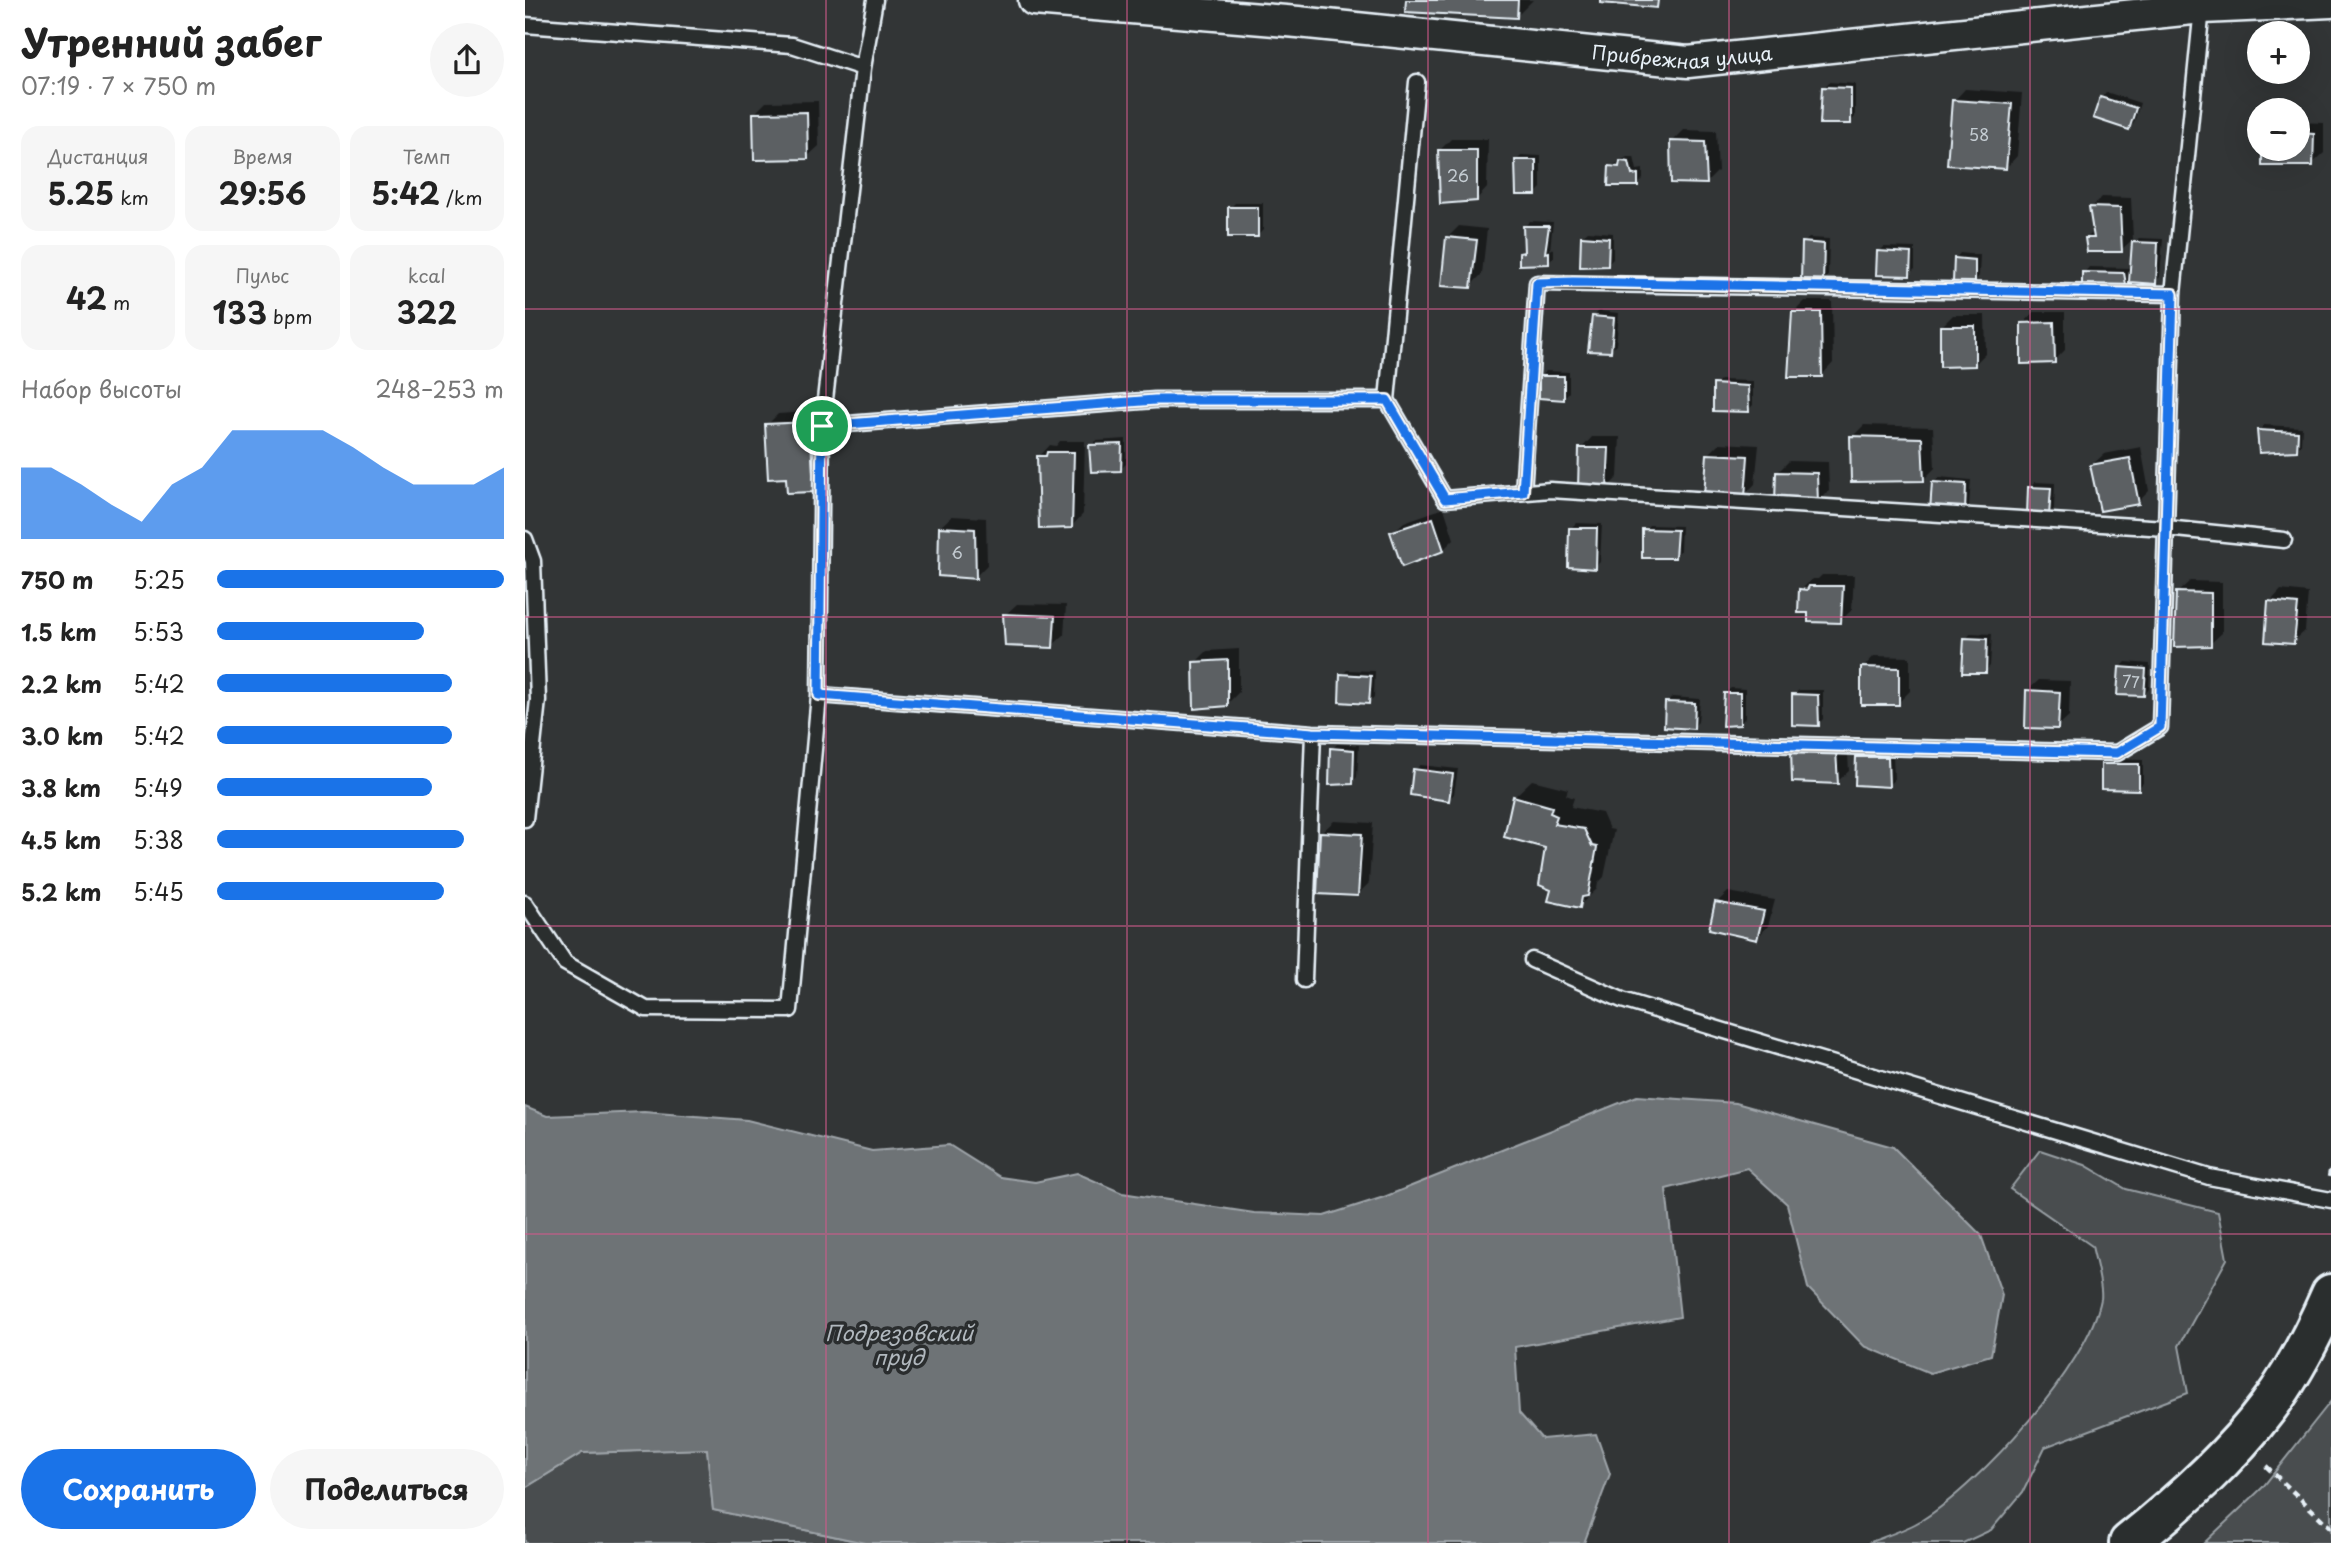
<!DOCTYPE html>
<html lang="ru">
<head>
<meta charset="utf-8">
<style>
  :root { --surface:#fff; --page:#f6f6f6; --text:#222; --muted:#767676; --accent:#1a73e8 }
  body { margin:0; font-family:"Playpen Sans",sans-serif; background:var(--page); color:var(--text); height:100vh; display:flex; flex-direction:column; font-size:26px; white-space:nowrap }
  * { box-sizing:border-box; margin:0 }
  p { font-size:23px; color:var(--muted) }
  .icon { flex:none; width:38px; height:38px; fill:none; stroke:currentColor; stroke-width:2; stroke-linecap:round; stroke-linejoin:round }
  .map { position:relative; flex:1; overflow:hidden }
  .details { display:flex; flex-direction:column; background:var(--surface); width:525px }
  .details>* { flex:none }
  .fabs { position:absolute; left:1722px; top:21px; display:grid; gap:14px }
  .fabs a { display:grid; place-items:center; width:63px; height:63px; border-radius:50%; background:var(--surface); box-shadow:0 7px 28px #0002; font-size:35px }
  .pin { position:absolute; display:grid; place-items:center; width:60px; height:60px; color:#fff; margin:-30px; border:4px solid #fff; border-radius:50%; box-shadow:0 2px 7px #0007 }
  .round { display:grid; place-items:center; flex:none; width:74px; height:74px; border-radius:37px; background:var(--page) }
  .head { display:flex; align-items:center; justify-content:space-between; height:119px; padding:0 21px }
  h1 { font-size:38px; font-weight:700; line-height:52px }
  .figures { display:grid; grid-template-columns:repeat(3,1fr); gap:10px; height:119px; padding:7px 21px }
  .figures div { display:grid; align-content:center; border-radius:18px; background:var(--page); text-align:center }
  .figures b { font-size:30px; font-weight:700 }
  .figures small { font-size:19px; font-weight:400 }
  .figures p { font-size:19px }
  .chart { height:196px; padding:14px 21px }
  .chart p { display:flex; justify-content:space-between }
  .chart svg { width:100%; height:126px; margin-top:7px; fill:var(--accent); opacity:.7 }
  .action { display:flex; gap:14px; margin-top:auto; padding:14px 21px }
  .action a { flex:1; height:80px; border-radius:42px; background:var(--accent); color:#fff; font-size:28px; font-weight:700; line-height:80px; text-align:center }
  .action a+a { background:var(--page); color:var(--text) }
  ul { padding:0 21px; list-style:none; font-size:23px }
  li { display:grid; grid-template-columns:112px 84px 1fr; align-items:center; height:52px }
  li i { height:18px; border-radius:9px; background:var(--accent) }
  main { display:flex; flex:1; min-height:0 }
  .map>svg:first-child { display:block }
  .green { fill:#494d4f; stroke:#989fa4; stroke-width:2 }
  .water { fill:#6e7376; stroke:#9fa5aa; stroke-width:2 }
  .shadow { fill:#0007 }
  .building { fill:#5c6063; stroke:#e8f1f8; stroke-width:2 }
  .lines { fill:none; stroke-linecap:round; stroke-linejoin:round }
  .service-casing { stroke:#e8f1f8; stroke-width:19 }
  .minor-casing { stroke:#e8f1f8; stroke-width:35 }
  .secondary-casing { stroke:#e8f1f8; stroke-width:44 }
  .path { stroke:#e8f1f8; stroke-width:4.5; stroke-dasharray:7 5; stroke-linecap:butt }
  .service { stroke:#2a2d2e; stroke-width:14 }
  .minor { stroke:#2a2d2e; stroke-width:30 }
  .secondary { stroke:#2a2d2e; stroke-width:38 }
  .route-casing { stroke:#fff; stroke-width:14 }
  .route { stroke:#1a73e8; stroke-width:9 }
  .grid { fill:none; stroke:#cd598a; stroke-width:2; stroke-opacity:0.55 }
  .labels { text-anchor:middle; stroke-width:7; stroke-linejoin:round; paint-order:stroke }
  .number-label { font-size:16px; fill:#c5cdd3 }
  .street-label { font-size:19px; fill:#e8f1f8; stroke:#2a2d2e }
  .water-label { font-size:21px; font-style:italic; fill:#b1b8be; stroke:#2a2d2e }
</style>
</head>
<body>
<main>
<section class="details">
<div class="head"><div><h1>Утренний забег</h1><p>07:19 · 7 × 750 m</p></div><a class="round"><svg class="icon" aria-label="share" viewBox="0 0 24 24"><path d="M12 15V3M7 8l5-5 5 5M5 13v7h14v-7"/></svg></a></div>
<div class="figures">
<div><p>Дистанция</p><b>5.25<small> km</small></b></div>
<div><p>Время</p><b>29:56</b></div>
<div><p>Темп</p><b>5:42<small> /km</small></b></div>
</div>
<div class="figures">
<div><b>42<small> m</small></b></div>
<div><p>Пульс</p><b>133<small> bpm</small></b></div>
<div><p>kcal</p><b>322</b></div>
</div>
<div class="chart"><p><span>Набор высоты</span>248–253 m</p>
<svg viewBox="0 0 160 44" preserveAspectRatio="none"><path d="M0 44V19L10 19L20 25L30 32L40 38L50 25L60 19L70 6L80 6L90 6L100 6L110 12L120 19L130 25L140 25L150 25L160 19V44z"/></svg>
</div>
<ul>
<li><b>750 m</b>5:25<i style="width:100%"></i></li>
<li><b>1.5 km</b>5:53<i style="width:72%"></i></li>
<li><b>2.2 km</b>5:42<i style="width:82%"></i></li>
<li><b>3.0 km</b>5:42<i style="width:82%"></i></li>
<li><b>3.8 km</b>5:49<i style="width:75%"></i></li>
<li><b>4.5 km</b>5:38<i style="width:86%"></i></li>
<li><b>5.2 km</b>5:45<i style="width:79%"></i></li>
</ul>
<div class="action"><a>Сохранить</a><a>Поделиться</a></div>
</section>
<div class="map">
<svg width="1806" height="1543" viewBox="0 0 1806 1543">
  <rect width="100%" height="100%" fill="#323536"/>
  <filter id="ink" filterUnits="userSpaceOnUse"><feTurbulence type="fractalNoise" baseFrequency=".0143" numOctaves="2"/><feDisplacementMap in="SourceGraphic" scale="14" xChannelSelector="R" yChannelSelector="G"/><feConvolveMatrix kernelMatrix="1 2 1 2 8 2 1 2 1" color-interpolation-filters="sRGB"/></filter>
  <g filter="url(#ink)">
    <path class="green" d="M1515,1150L1560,1165L1601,1189L1693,1212L1702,1259L1654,1346L1663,1393L1520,1447L1498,1492L1466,1530L1438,1543H1343C1360,1536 1381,1530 1397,1520C1455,1484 1563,1366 1576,1299C1578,1287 1570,1260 1567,1246L1485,1189Z
      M1806,1401V1543H1679L1737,1488Z
      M168,1449H182L188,1510L340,1543H0V1488L57,1453Z"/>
    <path class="water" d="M1112,1096L1211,1103L1368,1147L1456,1235L1477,1295L1466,1355L1405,1373L1339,1346L1283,1288L1262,1204L1222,1168L1141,1189L1155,1317L990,1347L994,1413L1017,1439L1071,1434L1085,1474L1059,1543H340L188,1510L182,1449L57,1453L0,1488V1107L22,1116L119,1112L222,1120L347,1151L424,1145L475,1177L510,1182L552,1173L597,1193L729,1213L799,1216L859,1197Z"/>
    <path class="shadow" d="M883,0H1008L991,17Z
      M1304,82L1330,84V117L1325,122L1299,88Z
      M1440,89L1497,93L1492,156L1481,168L1429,101Z
      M1581,92L1615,103L1609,123L1604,128L1576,98Z
      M293,101L294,146L282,157L229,114L241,102Z
      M1773,122L1799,123V153L1787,164H1739V149H1773Z
      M1159,130L1191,131L1193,171L1182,182L1147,142Z
      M926,139H963L962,188L951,200L915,150Z
      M997,155L1016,156V188L1011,193L992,160Z
      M1102,157H1109L1112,170L1118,169V179L1113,184L1085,167Z
      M1577,197L1606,198L1608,239L1596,250L1562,238L1569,231L1566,208Z
      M710,203H738V230L733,235L705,208Z
      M1005,221L1028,222L1025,250L1029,248V257L1024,262L996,254L1001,249L1000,226Z
      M934,226L962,229L957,274L945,286L923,237Z
      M1063,231L1088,233V259L1083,264L1057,236Z
      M1284,238L1304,239L1303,276L1297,281L1278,243Z
      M1614,238L1638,239L1635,277L1630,282L1606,281V283L1601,289L1559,273L1564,267L1607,268L1608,243Z
      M1359,247L1390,248V269L1384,274L1354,252Z
      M1435,253L1455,255L1454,276L1449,282L1430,259Z
      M1280,301H1307L1308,363L1297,375L1268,313Z
      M1074,311L1094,313L1091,345L1086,350L1068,317Z
      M1509,312H1540V350L1529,361L1498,324Z
      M1428,315H1460L1461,353L1449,365L1417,326Z
      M1021,371L1044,372V392L1039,398L1016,376Z
      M1195,380L1228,381V405L1223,410L1190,385Z
      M296,411L299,479L288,490L242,425L253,414Z
      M1339,425L1408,427L1410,468L1399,479L1327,437Z
      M1739,425L1777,427L1776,444L1771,449L1734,431Z
      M1067,437H1095L1093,477L1081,489L1056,449Z
      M601,439V464L596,469L566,446L571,441Z
      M535,441H560L558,514L547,526L514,457L525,445L531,446Z
      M1195,443L1234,445L1230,484L1219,495L1183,455Z
      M1616,447L1624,491L1613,502L1567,465L1579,454Z
      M1264,461L1303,462L1304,490L1292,502L1253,472Z
      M1414,477L1446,480L1444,506L1439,511L1409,483Z
      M1510,482L1530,483L1529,509L1523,514L1505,488Z
      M919,508L929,539L918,550L867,533L879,522Z
      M427,516L461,518L462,565L450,577L415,527Z
      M1051,523L1077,524L1075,562L1070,567L1046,528Z
      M1124,525L1156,526L1155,551L1150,556L1119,530Z
      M1297,575H1329L1327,610L1315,621L1284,612L1276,590L1287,579H1293Z
      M1665,581L1697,582V633L1685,644L1653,592Z
      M1756,590L1783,593L1780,631L1768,642L1745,602Z
      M492,604L541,605L539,635L527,646L480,615Z
      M1446,633L1467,634L1465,666L1460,671L1441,639Z
      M714,649V692L702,704L670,663L682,651Z
      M1349,656L1385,657V691L1373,703L1338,668Z
      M1601,662L1625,664L1624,689L1619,695L1596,667Z
      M822,670L850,671L849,697L844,702L817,675Z
      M1514,680L1545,681L1544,716L1532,727L1502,691Z
      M1206,688L1220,689V718L1215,723L1200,693Z
      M1274,690H1298V719L1293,724L1268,695Z
      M1147,697L1175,699L1173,722L1168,727L1142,703Z
      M1322,739L1324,771L1312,782L1269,780Z
      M812,744L834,745L832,777L827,783L807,749Z
      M1338,752L1368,753L1369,780L1363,785L1333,757Z
      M1583,759L1618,760V783L1613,788L1578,764Z
      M895,765L933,769L929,794L924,799L890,770Z
      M1007,780L1043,789L1041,795L1049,798L1046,807L1077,813L1084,829L1089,830L1079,877L1073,883L1072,889L1054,906L1028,889L1022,847L989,797Z
      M809,821L848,823L844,883L833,894L797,832Z
      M1203,892L1250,900L1243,926L1232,938L1191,903Z"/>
    <path class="building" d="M881,0H993L992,18L880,12Z
      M1076,0H1133L1132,8L1076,3Z
      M1297,87L1326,88V124H1295Z
      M1575,97L1611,108L1604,130L1568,118Z
      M1427,100L1487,104L1481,169L1422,165Z
      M282,112L283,159L229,160L228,113Z
      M1773,133L1789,134L1788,166H1737V149H1773Z
      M1145,141L1180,142L1182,184L1146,183Z
      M913,150H952V201L915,204Z
      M990,160H1011V195H991Z
      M1095,161L1104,162L1107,175L1113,174V186H1083L1084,166L1094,167Z
      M703,207H733V237H703Z
      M1564,207L1595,208L1597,252H1562L1560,238H1569Z
      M998,226H1024L1020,253L1024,252V264L994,265V253L999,252Z
      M1056,236L1084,238L1083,266L1055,267Z
      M921,237L952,240L946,288L916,286Z
      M1277,242L1299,244L1298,283L1276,282Z
      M1607,242L1633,243L1631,284L1604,282Z
      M1352,251L1386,253L1385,276L1351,275Z
      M1429,258L1450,260V283L1428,282Z
      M1557,272L1599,273L1602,290H1557Z
      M1267,312H1296L1297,377H1263Z
      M1067,316L1089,318L1086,352L1063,351Z
      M1529,322L1530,363L1496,364V323Z
      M1415,326H1450V366L1415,367Z
      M1014,376H1039V400L1014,398Z
      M1188,384L1223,386L1224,412L1188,411Z
      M285,422L289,492L262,493L261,478L243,479L240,424Z
      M1732,430L1773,432L1772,451L1734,453Z
      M1325,436L1397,438L1399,481L1326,482Z
      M597,444L596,471L566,472L564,445Z
      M1054,448H1084L1082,491L1053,489Z
      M522,452H549L547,528L514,529L512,456H521Z
      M1182,454L1223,456L1220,497L1179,495Z
      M1605,458L1614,504L1575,511L1565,465Z
      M1251,472L1292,473L1293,504L1250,502Z
      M1407,482L1441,484L1440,513L1405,511Z
      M1503,487L1526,488L1524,516L1502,515Z
      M908,518L919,551L877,567L865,532Z
      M414,527L450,529L451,579L413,576Z
      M1044,528H1072L1071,569L1043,567Z
      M1117,529L1152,530L1150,558H1117Z
      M1284,586H1318L1316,623L1283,622V613H1273L1274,589L1282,590Z
      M1651,592L1686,593V646L1649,647Z
      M1743,601L1773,604L1769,644L1740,642Z
      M478,614L530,616L528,648L480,646Z
      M1439,638L1462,639L1461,673H1437Z
      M703,660V706L669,709L668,662Z
      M1336,667L1374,668V705H1336Z
      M1594,667L1621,669L1619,696L1592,695Z
      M815,674L846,676L844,704L814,702Z
      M1501,690L1535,692L1533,729L1500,728Z
      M1199,693H1215V725L1197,726Z
      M1267,694L1293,695L1294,726L1267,725Z
      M1140,702L1170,703L1169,729L1139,727Z
      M805,748L829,750L828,784L804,785Z
      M1266,749L1311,750L1313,784L1267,782Z
      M1331,757H1363L1364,787L1330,785Z
      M1576,764H1614V790L1576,789Z
      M888,769L928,774L924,801L885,795Z
      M988,796L1027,807L1025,813L1032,816L1029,824L1059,829L1067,846L1072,847L1063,896L1057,897L1055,908L1023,901L1026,890L1014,885L1020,848L979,837Z
      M795,832L837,834L833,896L792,894Z
      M1190,902L1239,911L1232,940L1184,929Z"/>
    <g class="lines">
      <defs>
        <path id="service" d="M0,25L267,45L338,68L297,426L294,695
          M338,68L350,0
          M862,400L920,499L1025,490L1641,528L1759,540
          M297,426L630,400H862L892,82
          M998,492L1012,283L1648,294
          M0,539L8,561L13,700L0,819
          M0,903L40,963L121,1009L265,1010L294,695L788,733L1592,753L1635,727L1648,294L1677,8
          M1007,960L1097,1000L1684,1177L1806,1200
          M779,980L788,733"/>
        <g id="minor">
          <path id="s1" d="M509,0L773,22L1163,62L1677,8L1806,2"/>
        </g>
        <path id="secondary" d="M1604,1543C1654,1503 1705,1458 1743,1407C1769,1373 1789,1333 1806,1294"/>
      </defs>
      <use href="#service" class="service-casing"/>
      <use href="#minor" class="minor-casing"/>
      <use href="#secondary" class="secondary-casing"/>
      <path class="path" d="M1804,1177L1806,1166
        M1741,1466L1806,1528"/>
      <use href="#service" class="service"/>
      <use href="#minor" class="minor"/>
      <use href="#secondary" class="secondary"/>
    </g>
  </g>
  <g class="lines" filter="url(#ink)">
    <defs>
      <path id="route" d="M1048,282L1648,294L1635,727L1592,753L788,733L294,695L297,426L630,400H862L920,499L998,492L1012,283Z"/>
    </defs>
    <use href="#route" class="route-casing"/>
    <use href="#route" class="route"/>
  </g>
  <path class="grid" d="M301,0V1543M602,0V1543M903,0V1543M1204,0V1543M1505,0V1543M0,309H1806M0,617H1806M0,926H1806M0,1234H1806"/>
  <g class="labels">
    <g class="number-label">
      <text x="1454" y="141">58</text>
      <text x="933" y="182">26</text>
      <text x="432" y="559">6</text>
      <text x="1606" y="688">77</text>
    </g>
    <g class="street-label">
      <text dy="7" stroke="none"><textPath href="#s1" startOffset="651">Прибрежная улица</textPath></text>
    </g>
    <g class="water-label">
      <text x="374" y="1341">Подрезовский<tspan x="374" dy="24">пруд</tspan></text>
    </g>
  </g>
</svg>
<div class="fabs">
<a>+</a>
<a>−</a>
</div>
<div class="pin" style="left:297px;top:426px;background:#1e9e55"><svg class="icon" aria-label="arrive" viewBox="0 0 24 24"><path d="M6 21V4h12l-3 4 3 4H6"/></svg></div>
</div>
</main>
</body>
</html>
